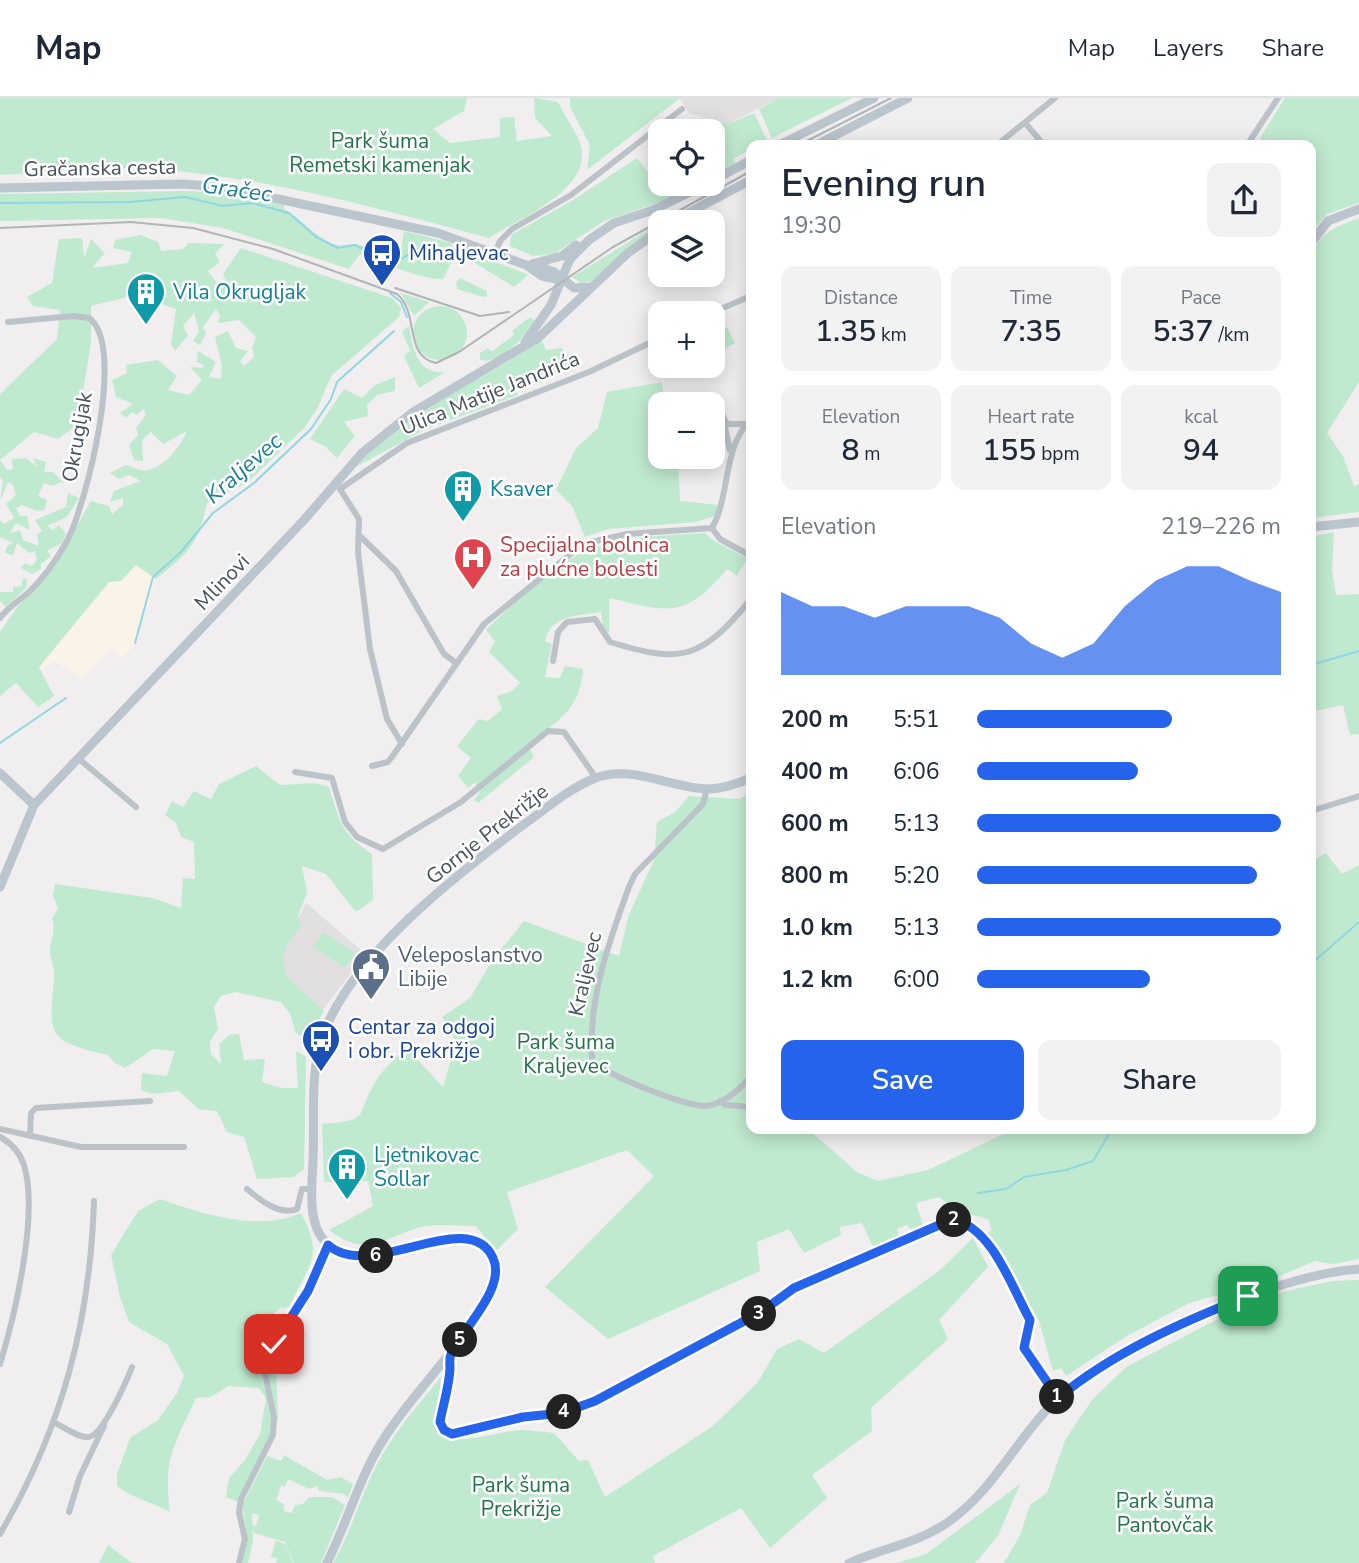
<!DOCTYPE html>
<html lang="en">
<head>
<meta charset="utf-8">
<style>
  :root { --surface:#fff; --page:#f2f2f3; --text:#1f2937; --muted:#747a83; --line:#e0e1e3; --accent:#2563eb }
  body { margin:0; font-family:"Nunito Sans",sans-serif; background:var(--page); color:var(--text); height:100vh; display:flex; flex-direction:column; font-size:26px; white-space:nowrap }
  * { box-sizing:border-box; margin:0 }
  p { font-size:23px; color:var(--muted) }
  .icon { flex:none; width:38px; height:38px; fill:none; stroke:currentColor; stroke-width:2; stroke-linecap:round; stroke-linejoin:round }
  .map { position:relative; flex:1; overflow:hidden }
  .drawer { position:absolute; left:746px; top:42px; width:570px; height:994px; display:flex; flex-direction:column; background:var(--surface); border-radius:14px; box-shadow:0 4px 18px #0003 }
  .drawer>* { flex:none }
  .buttons { position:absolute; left:648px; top:21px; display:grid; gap:14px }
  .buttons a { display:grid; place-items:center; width:77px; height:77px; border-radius:14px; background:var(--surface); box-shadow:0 4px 18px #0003; font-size:35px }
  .pin { position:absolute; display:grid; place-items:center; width:60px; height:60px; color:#fff; margin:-30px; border-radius:14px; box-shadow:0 4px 10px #0006 }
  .km { position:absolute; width:35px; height:35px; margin:-18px; border-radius:50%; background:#222; color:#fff; font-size:19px; line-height:35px; text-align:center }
  .round { display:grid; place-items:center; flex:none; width:74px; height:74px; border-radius:14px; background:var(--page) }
  .headline { display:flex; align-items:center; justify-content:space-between; height:119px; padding:0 35px }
  h1 { font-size:38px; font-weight:600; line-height:52px }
  .figures { display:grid; grid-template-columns:repeat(3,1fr); gap:10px; height:119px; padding:7px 35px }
  .figures div { display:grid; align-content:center; border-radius:14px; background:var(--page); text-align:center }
  .figures b { font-size:30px; font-weight:600 }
  .figures small { font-size:19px; font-weight:400 }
  .figures p { font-size:19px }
  .chart { height:196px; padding:14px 35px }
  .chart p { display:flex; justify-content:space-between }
  .chart svg { width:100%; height:126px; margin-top:7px; fill:var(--accent); opacity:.7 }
  .button { display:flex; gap:14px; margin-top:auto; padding:14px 35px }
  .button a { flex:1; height:80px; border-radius:14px; background:var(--accent); color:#fff; font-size:28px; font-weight:600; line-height:80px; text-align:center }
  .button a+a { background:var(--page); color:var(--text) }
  ul { padding:0 35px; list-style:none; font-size:23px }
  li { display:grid; grid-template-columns:112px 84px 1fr; align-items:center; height:52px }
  li i { height:18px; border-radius:9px; background:var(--accent) }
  header { display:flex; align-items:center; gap:42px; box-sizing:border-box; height:98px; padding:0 35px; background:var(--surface); border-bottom:2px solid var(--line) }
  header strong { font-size:33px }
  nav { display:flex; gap:38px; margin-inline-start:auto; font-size:24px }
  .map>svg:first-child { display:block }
  .commercial { fill:#faf4e8 }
  .education { fill:#e1dfdf }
  .green { fill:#c0eacf }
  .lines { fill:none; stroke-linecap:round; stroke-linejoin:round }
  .stream { stroke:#91d6e3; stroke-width:2 }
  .street { stroke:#bbc3c9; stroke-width:6 }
  .secondary { stroke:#bbc5ce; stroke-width:9 }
  .tram { stroke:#b1b4b8; stroke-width:2 }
  .route-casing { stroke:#fff; stroke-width:14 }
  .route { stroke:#2563eb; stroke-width:9 }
  .labels { text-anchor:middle; stroke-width:5; stroke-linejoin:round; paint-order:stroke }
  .park-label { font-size:21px; fill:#207446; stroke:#fff }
  .street-label { font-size:21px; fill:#485259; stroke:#fff }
  .transit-label { font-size:21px; fill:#164399; stroke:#fff; text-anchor:start }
  .culture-label { font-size:21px; fill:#0d838f; stroke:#fff; text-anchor:start }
  .health-label { font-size:21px; fill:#be3a42; stroke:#fff; text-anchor:start }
  .service-label { font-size:21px; fill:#4e5e75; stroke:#fff; text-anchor:start }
  .water-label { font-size:23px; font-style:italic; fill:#1a7f93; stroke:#fff }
</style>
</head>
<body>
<header>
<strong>Map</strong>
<nav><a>Map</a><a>Layers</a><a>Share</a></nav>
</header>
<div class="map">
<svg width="1359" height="1465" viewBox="0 0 1359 1465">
  <rect width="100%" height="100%" fill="#f0eeee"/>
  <path class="commercial" d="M136,466L156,481L134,548L122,559L111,551L82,580L54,563L41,573L39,569L110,484L121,483Z"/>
  <path class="education" d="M680,0H778L728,26L689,15Z
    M306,805L366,856L321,914L271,877Z"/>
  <path class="green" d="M0,0H467L464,13L433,31L450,45L500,39V20L514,19L517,43L552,38L535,20L534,0L558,4C564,18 577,34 581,48C592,92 519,120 489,140C372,109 250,74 128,70C86,69 42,75 0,77Z
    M570,0H680L587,72L590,47L570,9Z
    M778,0H852L772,40L759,11Z
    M1285,0H1359V105L1327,116L1311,135V47H1262L1260,40Z
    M754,15L767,42L751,47V51L733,61L736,66L712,78V33H700L696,24L700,20L728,26Z
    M637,60L649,75L660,72V86H698L663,103L604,123L554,156L533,158L510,148L511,137L573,102Z
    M189,93L220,95L284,107V111C302,121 314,138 333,146C342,150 350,144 359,147C374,151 386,156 401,150L404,133L451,145L456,155L443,181C432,184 373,163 360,156L349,171L223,130L161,120L0,123V96Z
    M672,117L629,149L592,183L581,185L572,179Z
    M1359,120V284L1327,335L1343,358L1354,388L1359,386V414L1311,420V155C1322,134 1337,128 1359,120Z
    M141,137L158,144L161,153L183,151L188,145L224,146L215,156L220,164L208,173L219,188L227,185L223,176L241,150L392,200L401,210L399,219L331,278L318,309L305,329L248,384L207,405C198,447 189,454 156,481L136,467L121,483L109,484L39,569L54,598L38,609L16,585L0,598V534L17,509L55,467L91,403L109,408L112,416L123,407V400L110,404L114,393L141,383L129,377L119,381L110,375L126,367C133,369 142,374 148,372C165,369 181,347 187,333L163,346L151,334L142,342L143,363L134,362L129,347L138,337L136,330L146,317L144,311L137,317L132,314L126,320L120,315L133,306L116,299L112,282L127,275L126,267L158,262L177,278L168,292L189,297L202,282L190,269L203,270L204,267L197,264L198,253L216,264L209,279L221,281L222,268L215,239L228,233L236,250L248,253L240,263L244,268L254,259L252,250L256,239L239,222L218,225L220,218L216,211L203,229L206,235L200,247L193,243L199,233L194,215L183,228L188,237L175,253L171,246L176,211L136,197L91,208V244L78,326L58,341L34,334L0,362L7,372L13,371L12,361L26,360L37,369L33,360L46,364L44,374H53L65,386L61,384L53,388L44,385L38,398L47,402L44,412L36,413L22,407L16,410L20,418H27L30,432L16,425L10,435L20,432L23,442L39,448L37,437L42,433L35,422L66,409L68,395L79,400L67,419L47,428L53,432L59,427L66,436L62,445L47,453L51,458L41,466V471L32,476L21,470L25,465L32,468L37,462L35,453L29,455L17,445L13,457L5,455L7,448L13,445L0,439V422L4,426L14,420L6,406L16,397L13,387L8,384L0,403L3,383L0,379V296L57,241L60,212L33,208L27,199L52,185L59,141L82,140L84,160L91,141L105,155L92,170L128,165L132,154L113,150L115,142Z
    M477,157L527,176L528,177L514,189L475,165Z
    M460,180L487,193V198L483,199L457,191L456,184Z
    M401,195L429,204L414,218Z
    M413 235a27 27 0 1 1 54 0a27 27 0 1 1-54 0Z
    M530,219L535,223C523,239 503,266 480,262V255L488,250L491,254L514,237L512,233Z
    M409,228C413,250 417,277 445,274L419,290L404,258L410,253L402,233Z
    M727,229L735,245L712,259V238Z
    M541,241L546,252L561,250L583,269L565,271L540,285L516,293L518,297L426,331L350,372C371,352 391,332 416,316C457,290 502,271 541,241Z
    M395,279V293L377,297L367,307L368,318L344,324L355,338L337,360L326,349L310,341L344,291L362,300L375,287Z
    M662,284L665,306H660V359H678L680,403L719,407L715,418L696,424L608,431L585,439L572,408L556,392L576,350L598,330L607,294Z
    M1334,434L1332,472L1336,497L1359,496V636L1350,637L1343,607L1311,614V439Z
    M705,435L714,443L751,462V466L745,464L737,478L727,471C684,522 669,514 609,500V535L603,531L601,514C579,518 551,516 545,543L552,546L545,579L560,580L565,568L583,571C580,612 557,624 528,646L534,659L478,705L474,702L480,694L475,684L468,690L458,678L471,660L457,648L479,621L488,623L502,611L497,598L512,593L520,585L489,554L495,543L486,532C510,508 561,460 593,450C628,437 668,438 705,435Z
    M26,480L27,489L6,509L0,503V494H13V489L22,488V482Z
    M256,668L280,687L315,685L329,689C339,722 341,736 372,756L373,802L356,814L326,776L302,768L307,794L298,819L301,828L288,844L283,857L286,878L324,913L307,942L296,935L290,916L281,904L235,894L221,898L214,909L218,931L210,944L211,956L221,966L219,946L229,937L239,936L244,962L265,961L262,984L281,990H298L296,953L306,959L304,1071L294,1079L257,1081L244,1039L227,1034L217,1013L198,1011L179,993L152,996L141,992L142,975L167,978L175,953L153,951L125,970L115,965L108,957C47,943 49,939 54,880C55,870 50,861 50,853C51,840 56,834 52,821L58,810L53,798L55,786L152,800L181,810L183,780L195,781L194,744L181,739L176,725L165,717L172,703L183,709L194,693L211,701L219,686Z
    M751,693V1031H808L857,1074L878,1083L928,1072L1014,1031H1311V764L1326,755L1342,776L1359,767V1161L1333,1166L1315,1163L1266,1184L1189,1205L1125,1239L1066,1278L1061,1270L1053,1273L1039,1223L987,1136L992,1132L988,1121L957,1113L939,1099L916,1105L923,1128L913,1135L907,1127L897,1131L900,1141L873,1149L862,1125L840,1129L841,1137L804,1155L789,1131L757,1144L760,1173L608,1241L545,1189L654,1078L627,1052L507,1094L518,1131L496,1153L476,1128C459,1128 437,1125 421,1129C382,1140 367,1161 329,1132L373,1108L368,1083L324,1084L322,1026C374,1022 354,1018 376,983C383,971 396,960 406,949L443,989L456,944L442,919L470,900L491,864L524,823L619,858L628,819L654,762L657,724L675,714L689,698L740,701Z
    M323,834L355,855L345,870L313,849Z
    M160,1101C203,1116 258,1134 301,1115C325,1158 308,1168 289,1209L278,1211L272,1219L273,1228L296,1244L276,1271L278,1321L238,1404L226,1399L229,1380L245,1362L260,1336L266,1301L259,1290L229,1288L210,1299L196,1300C174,1348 163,1360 170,1414C152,1404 131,1400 117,1388V1376L130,1340L158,1322L177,1295L184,1278L167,1246L129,1224L120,1199L111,1157L138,1113Z
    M973,1140L988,1169L939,1222L948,1241L871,1310L872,1333L812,1377L827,1400L770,1450L741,1410L653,1458L655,1465H333C349,1438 357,1409 370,1381C388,1341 414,1312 441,1279L436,1333C456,1351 496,1333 521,1332C532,1332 543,1334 554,1335L579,1363L588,1362L605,1399L713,1328L758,1284L777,1251L799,1241L824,1255L939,1173Z
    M1359,1182V1465H1004L1020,1437L1030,1407L1047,1395L1065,1342L1092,1302L1126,1269L1231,1214L1285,1193L1333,1183Z
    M284,1357L327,1382L341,1379L353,1386L348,1400L344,1396L319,1393L317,1388L309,1391L288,1381L285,1389L281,1387L277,1401L273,1400L284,1406V1413L292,1415L295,1407L303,1406L309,1399H332L345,1407L321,1465H294L285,1444L254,1435L252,1427L256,1428L259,1417L252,1415L253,1443L248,1465H241L247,1437L242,1407L267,1358L281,1363Z
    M1020,1386L998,1438L975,1465H896L926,1456Z
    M276,1442L286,1447L293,1465H276L277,1460L271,1459Z
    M108,1447L132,1465H99Z"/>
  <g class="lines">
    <path class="stream" d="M0,105L130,104L185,99L223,108L252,105L289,115L316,139L338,150L355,147L380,160L397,163L421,150L451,153
      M390,195L401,204L407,219
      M135,545L153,479L181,454L213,415L254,385L311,331L331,301L337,284L394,233
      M1311,567L1359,553
      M0,645L66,600
      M1311,866L1359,824
      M978,1095L1006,1091L1024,1079L1066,1072L1093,1063L1112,1031"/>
    <path class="street" d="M1026,26L1044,47
      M997,47L1055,0
      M1247,47L1278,0
      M495,155L500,143L512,131L571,97L682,11
      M711,215L751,198
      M719,310L727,326H746
      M724,325L730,352
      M712,430C731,396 722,350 751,321
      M712,430L720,441L751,458
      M359,437L396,473L444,556L455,564
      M0,520C7,510 18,503 28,495C43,481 57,461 67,443C86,407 127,247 89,220L73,218L8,224
      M553,563L558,534L567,524L595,521L610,544C684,567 702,560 751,501
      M402,646L387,621L370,551L358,454L359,421L340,391L407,345L589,274L660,240
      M78,660L136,709
      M372,668L388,664L394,656L484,526L583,446L627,436L712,430
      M295,674L332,680L345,724L357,739L383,751L461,704L548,633L564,634L596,680
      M707,691L703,706L635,776L629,789C608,846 588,902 592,962C605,977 687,1009 706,1008C724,1006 740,991 751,978
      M1311,713L1359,698
      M720,1003L726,1007L751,1009
      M0,1031L81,1049H184
      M30,1038L31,1015L36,1010L150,1003
      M0,1039C11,1045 20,1055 24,1067C39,1116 15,1217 0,1266
      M247,1091C260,1102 280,1118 297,1111L302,1091H312
      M449,1258L450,1271L441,1324L447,1334L456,1335L523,1319L563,1315L595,1303L761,1214L794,1190L953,1121C993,1131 1011,1188 1030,1222L1024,1250L1058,1301
      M53,1324C63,1328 79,1341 89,1339C103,1337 127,1282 132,1269
      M69,1414L80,1378L104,1328
      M0,1436C62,1330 90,1225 94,1103
      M239,1465L245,1441L239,1414L241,1401L273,1337L274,1320L265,1275L268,1260L308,1193L329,1147"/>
    <path class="secondary" d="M779,47L874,0
      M816,47L908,0
      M712,83L751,62
      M0,90L183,86L222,89L438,135L526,167L542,178L562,182
      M671,124L751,82
      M1311,145L1328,123L1359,111
      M532,166L562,158L576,147
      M536,167L554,174L574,190L591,189
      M525,244L551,207L570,161L589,142L614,125L653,112L707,86
      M1311,429L1359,424
      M0,675L34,707
      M0,789L34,707L304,422L362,355L413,314L538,240L628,155L660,132
      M327,1465C347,1425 359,1380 383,1342C408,1302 443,1268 469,1229C480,1212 500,1186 495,1165C484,1118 400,1154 372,1159C360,1161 346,1159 335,1152C305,1134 312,1092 313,1063C315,1022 309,972 324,934C355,855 456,777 523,727C546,711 567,692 593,681C629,665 670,690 707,691C722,691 737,686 751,680
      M849,1465C883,1450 920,1445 951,1422C995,1390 1017,1340 1055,1303C1113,1246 1279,1176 1359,1171"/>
    <path class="tram" d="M799,47L891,0
      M0,130L131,124L193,130L273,151L397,196C420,215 403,258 436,265L459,254L613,149L751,73
      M395,190L480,218L509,214"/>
  </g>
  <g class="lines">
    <defs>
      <path id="route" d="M274,1246L308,1193L328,1147C371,1185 469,1106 493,1160C507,1190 462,1231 451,1256C449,1261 450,1266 450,1271C449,1289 443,1307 440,1324L444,1332L452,1336L523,1319L562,1315L595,1303L761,1214L794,1190L953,1121C993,1131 1011,1188 1030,1222L1024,1250L1058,1300C1112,1255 1182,1224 1248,1198"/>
    </defs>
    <use href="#route" class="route-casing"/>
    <use href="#route" class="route"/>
  </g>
  <defs>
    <symbol id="bus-pin" viewBox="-11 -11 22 30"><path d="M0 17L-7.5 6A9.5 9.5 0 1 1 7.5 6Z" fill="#1a4fb4" stroke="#fff"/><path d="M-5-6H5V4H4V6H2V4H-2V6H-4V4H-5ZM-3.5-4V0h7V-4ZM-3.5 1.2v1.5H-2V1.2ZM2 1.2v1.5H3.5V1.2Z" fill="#fff"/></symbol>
    <symbol id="building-pin" viewBox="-11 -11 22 30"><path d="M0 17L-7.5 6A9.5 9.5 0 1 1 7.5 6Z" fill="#0f9aa8" stroke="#fff"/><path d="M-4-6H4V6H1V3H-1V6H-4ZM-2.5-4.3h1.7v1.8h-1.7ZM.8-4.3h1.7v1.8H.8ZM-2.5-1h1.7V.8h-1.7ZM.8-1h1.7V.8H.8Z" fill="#fff"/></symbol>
    <symbol id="hospital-pin" viewBox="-11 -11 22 30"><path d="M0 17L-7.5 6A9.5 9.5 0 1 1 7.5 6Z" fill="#e0444e" stroke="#fff"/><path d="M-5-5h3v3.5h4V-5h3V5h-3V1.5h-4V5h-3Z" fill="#fff"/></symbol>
    <symbol id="civic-pin" viewBox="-11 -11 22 30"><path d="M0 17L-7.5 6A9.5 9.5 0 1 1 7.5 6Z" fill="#5c6f8a" stroke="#fff"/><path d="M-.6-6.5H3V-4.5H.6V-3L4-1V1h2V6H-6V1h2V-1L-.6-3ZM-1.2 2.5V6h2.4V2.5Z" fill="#fff"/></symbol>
  </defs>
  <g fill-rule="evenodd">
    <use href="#bus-pin" x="360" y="133" width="44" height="60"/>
    <use href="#building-pin" x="124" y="172" width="44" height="60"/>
    <use href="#building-pin" x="441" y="369" width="44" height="60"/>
    <use href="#hospital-pin" x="451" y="437" width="44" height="60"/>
    <use href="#civic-pin" x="349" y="847" width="44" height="60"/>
    <use href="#bus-pin" x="299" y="919" width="44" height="60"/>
    <use href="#building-pin" x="325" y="1047" width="44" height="60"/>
  </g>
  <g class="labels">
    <g class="park-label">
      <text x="380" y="50">Park šuma<tspan x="380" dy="24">Remetski kamenjak</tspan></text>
      <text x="566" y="951">Park šuma<tspan x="566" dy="24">Kraljevec</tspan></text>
      <text x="521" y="1394">Park šuma<tspan x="521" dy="24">Prekrižje</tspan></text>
      <text x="1165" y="1410">Park šuma<tspan x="1165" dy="24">Pantovčak</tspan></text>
    </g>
    <g class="street-label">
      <text transform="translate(100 70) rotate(-1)" y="7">Gračanska cesta</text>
      <text transform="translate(490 295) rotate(-22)" y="7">Ulica Matije Jandrića</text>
      <text transform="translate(77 339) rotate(-80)" y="7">Okrugljak</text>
      <text transform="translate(222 484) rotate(-46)" y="7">Mlinovi</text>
      <text transform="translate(487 736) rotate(-38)" y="7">Gornje Prekrižje</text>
      <text transform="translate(585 876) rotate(-77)" y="7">Kraljevec</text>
    </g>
    <g class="transit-label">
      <text x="409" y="162">Mihaljevac</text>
      <text x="348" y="936">Centar za odgoj<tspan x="348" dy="24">i obr. Prekrižje</tspan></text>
    </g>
    <g class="culture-label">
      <text x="173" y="201">Vila Okrugljak</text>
      <text x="490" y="398">Ksaver</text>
      <text x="374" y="1064">Ljetnikovac<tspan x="374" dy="24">Sollar</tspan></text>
    </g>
    <g class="health-label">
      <text x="500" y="454">Specijalna bolnica<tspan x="500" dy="24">za plućne bolesti</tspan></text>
    </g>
    <g class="service-label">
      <text x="398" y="864">Veleposlanstvo<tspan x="398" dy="24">Libije</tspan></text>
    </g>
    <g class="water-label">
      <text transform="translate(237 91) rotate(8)" y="8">Gračec</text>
      <text transform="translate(243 370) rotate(-41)" y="8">Kraljevec</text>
    </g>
  </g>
</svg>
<div class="buttons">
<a><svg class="icon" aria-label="locate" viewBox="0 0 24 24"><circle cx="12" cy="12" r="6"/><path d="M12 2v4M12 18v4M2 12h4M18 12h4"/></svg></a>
<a><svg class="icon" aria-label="layers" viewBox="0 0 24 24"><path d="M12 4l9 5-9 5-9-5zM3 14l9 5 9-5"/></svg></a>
<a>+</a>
<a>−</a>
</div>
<div class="pin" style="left:1248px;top:1198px;background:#1e9e55"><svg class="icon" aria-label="arrive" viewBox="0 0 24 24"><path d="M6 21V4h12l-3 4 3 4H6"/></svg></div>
<div class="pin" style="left:274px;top:1246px;background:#d93025"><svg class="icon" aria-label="check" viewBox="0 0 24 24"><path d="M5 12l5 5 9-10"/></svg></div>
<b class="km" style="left:1057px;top:1299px">1</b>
<b class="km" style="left:954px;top:1122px">2</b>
<b class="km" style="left:759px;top:1216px">3</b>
<b class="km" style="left:564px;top:1314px">4</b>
<b class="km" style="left:460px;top:1242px">5</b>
<b class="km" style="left:376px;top:1158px">6</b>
<section class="drawer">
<div class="headline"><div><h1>Evening run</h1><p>19:30</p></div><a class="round"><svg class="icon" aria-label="share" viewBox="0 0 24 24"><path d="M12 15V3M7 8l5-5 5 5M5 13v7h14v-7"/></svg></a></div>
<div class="figures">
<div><p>Distance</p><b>1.35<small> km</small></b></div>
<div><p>Time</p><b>7:35</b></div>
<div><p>Pace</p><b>5:37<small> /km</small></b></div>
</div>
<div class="figures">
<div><p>Elevation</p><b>8<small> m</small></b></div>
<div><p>Heart rate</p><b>155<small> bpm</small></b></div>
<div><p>kcal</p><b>94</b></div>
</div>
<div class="chart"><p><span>Elevation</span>219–226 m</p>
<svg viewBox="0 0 160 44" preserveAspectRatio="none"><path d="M0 44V15L10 20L20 20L30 24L40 20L50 20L60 20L70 24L80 33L90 38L100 33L110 20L120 11L130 6L140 6L150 11L160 15V44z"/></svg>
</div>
<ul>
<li><b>200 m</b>5:51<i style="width:64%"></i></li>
<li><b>400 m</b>6:06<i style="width:53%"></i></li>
<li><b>600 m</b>5:13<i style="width:100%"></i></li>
<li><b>800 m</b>5:20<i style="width:92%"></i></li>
<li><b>1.0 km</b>5:13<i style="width:100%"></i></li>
<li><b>1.2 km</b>6:00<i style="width:57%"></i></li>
</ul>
<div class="button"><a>Save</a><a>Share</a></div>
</section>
</div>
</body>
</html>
